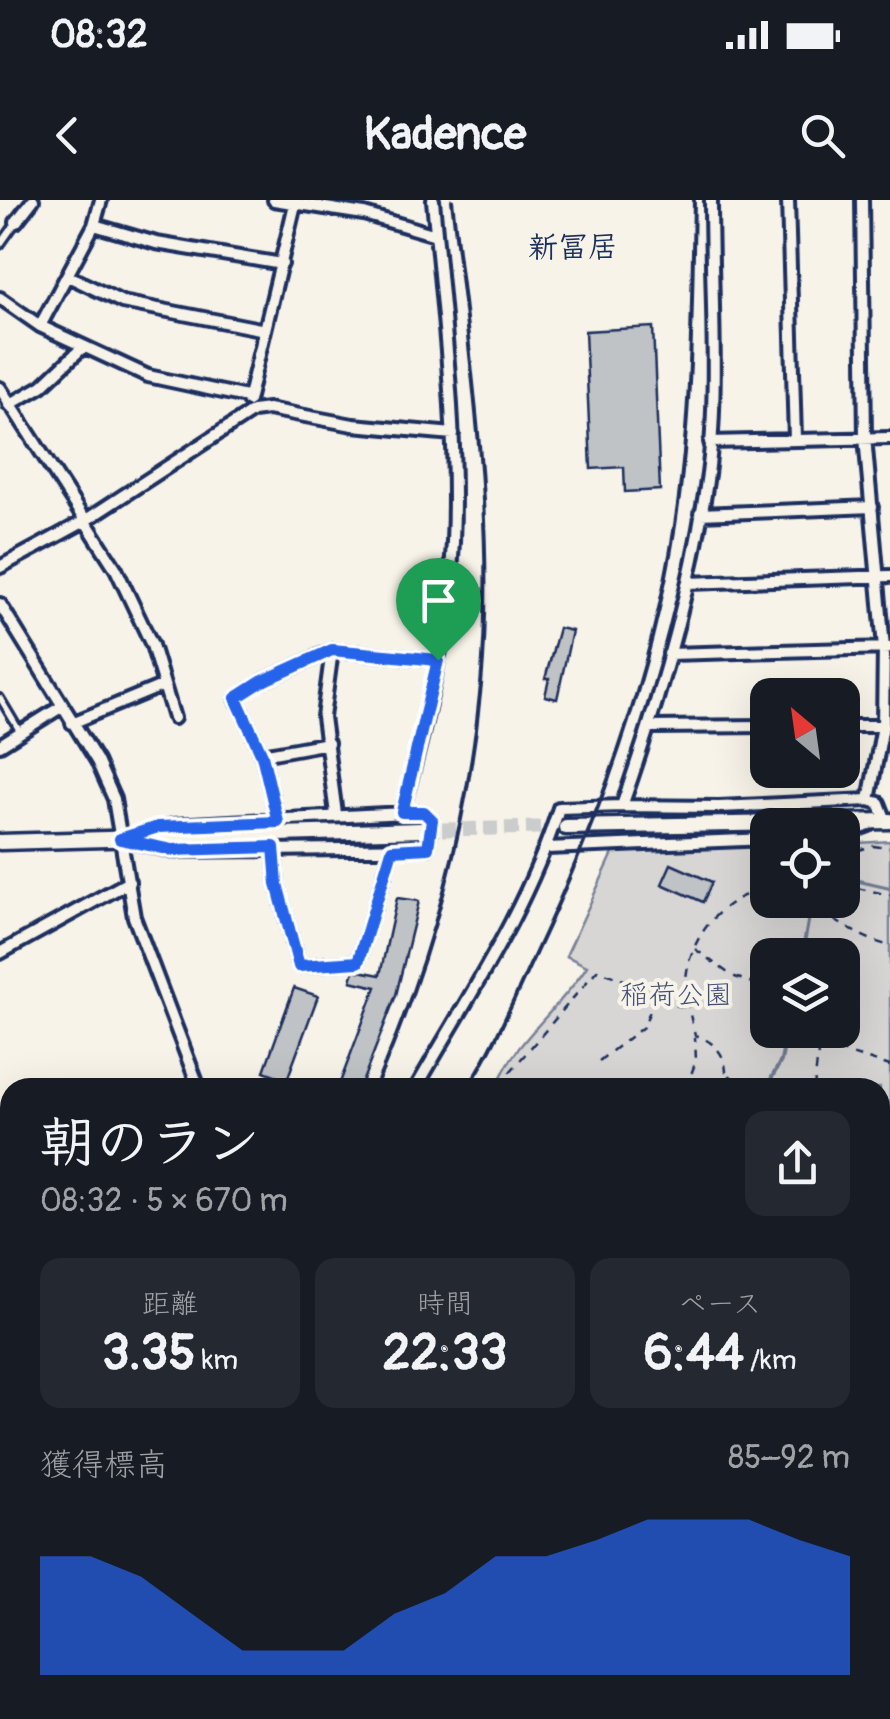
<!DOCTYPE html>
<html lang="ja">
<head>
<meta charset="utf-8">
<style>
  :root { --surface:#171b24; --page:#242831; --text:#f1f3f6; --muted:#9ea1a6; --accent:#2563eb }
  body { margin:0; font-family:Pangolin,"Klee One",sans-serif; background:var(--page); color:var(--text); height:100vh; display:flex; flex-direction:column; font-size:38px; white-space:nowrap }
  * { box-sizing:border-box; margin:0 }
  p { font-size:32px; color:var(--muted) }
  .icon { flex:none; width:55px; height:55px; fill:none; stroke:currentColor; stroke-width:2; stroke-linecap:round; stroke-linejoin:round }
  .map { position:relative; flex:1; overflow:hidden }
  .sheet { position:absolute; left:0px; top:878px; width:890px; height:642px; display:flex; flex-direction:column; background:var(--surface); border-radius:30px 30px 0 0; box-shadow:0 10px 40px #0002 }
  .sheet>* { flex:none }
  .needle { width:65px; rotate:331deg }
  .controls { position:absolute; left:750px; top:478px; display:grid; gap:20px }
  .controls a { display:grid; place-items:center; width:110px; height:110px; border-radius:20px; background:var(--surface); box-shadow:0 10px 40px #0002; font-size:50px }
  .pin { position:absolute; display:grid; place-items:center; width:85px; height:85px; color:#fff; margin:-102px -42px; border-radius:50% 50% 50% 0; rotate:-45deg; box-shadow:0 0 10px #0007 }
  .pin .icon { rotate:45deg }
  .round { display:grid; place-items:center; flex:none; width:105px; height:105px; border-radius:20px; background:var(--page) }
  .head { display:flex; align-items:center; justify-content:space-between; height:170px; padding:0 40px }
  h1 { font-size:55px; font-weight:800; line-height:75px }
  .stats { display:grid; grid-template-columns:repeat(3,1fr); gap:15px; height:170px; padding:10px 40px }
  .stats div { display:grid; align-content:center; border-radius:20px; background:var(--page); text-align:center }
  .stats b { font-size:50px; font-weight:800 }
  .stats small { font-size:28px; font-weight:400 }
  .stats p { font-size:28px }
  .chart { height:280px; padding:20px 40px }
  .chart p { display:flex; justify-content:space-between }
  .chart svg { width:100%; height:180px; margin-top:10px; fill:var(--accent); opacity:.7 }
  .status { display:flex; justify-content:space-between; align-items:center; height:70px; padding:0 50px; background:var(--surface); direction:ltr }
  .status svg { height:28px; fill:currentColor }
  header { display:flex; justify-content:space-between; align-items:center; height:130px; padding:0 40px; background:var(--surface); font-size:45px; font-weight:800 }
  .map>svg:first-child { display:block }
  .green { fill:#d7d6d4; stroke:#798299; stroke-width:2.5; fill-rule:evenodd }
  .lines { fill:none; stroke-linecap:round; stroke-linejoin:round }
  .stream { stroke:#727c95; stroke-width:4 }
  .river { stroke:#acb0b9; stroke-width:22 }
  .building { fill:#c0c3c5; stroke:#1b2f5e; stroke-width:2.5 }
  .secondary-tunnel { stroke:#cbcccc; stroke-width:14; stroke-dasharray:14 7; stroke-linecap:butt }
  .lane-casing { stroke:#1b2f5e; stroke-width:12 }
  .street-casing { stroke:#1b2f5e; stroke-width:18 }
  .secondary-casing { stroke:#1b2f5e; stroke-width:21 }
  .path { stroke:#1b2f5e; stroke-width:2.5; stroke-dasharray:8 8; stroke-linecap:butt }
  .lane { stroke:#f7f3e8; stroke-width:5 }
  .street { stroke:#f7f3e8; stroke-width:10 }
  .secondary { stroke:#f7f3e8; stroke-width:14 }
  .rail { stroke:#1b2f5e; stroke-width:4 }
  .route-casing { stroke:#fff; stroke-width:20 }
  .route { stroke:#2563eb; stroke-width:12 }
  .labels { text-anchor:middle; stroke-width:8; stroke-linejoin:round; paint-order:stroke }
  .park-label { font-size:28px; fill:#415076; stroke:#f7f3e8 }
  .neighbourhood-label { font-size:30px; font-weight:bold; fill:#1b2f5e; stroke:#f7f3e8 }
</style>
</head>
<body>
<div class="status"><b>08:32</b><svg viewBox="0 0 49 12"><path d="M0 12V9h3v3zM5 12V6h3v6zM10 12V3h3v9zM15 12V0h3v12zM26 1h20v11H26zM47 4h2v5h-2z"/></svg></div>
<header><svg class="icon" aria-label="back" viewBox="0 0 24 24"><path d="M15 5l-7 7 7 7"/></svg>Kadence<svg class="icon" aria-label="search" viewBox="0 0 24 24"><circle cx="10" cy="10" r="6"/><path d="M15 15l6 6"/></svg></header>
<div class="map">
<svg width="890" height="1519" viewBox="0 0 890 1519">
  <rect width="100%" height="100%" fill="#f7f3e8"/>
  <filter id="ink" filterUnits="userSpaceOnUse"><feTurbulence type="fractalNoise" baseFrequency=".01" numOctaves="2"/><feDisplacementMap in="SourceGraphic" scale="20" xChannelSelector="R" yChannelSelector="G"/><feConvolveMatrix kernelMatrix="1 2 1 2 8 2 1 2 1" color-interpolation-filters="sRGB"/></filter>
  <g filter="url(#ink)">
    <path class="green" d="M890,641V1301L880,1310V888H496C516,838 559,810 587,766L566,756L615,649L767,646L768,700H842L843,644ZM768,755H842V830H768Z"/>
    <g class="lines">
      <path class="stream" d="M842,677L890,688
        M802,755L812,700
        M766,888L781,861L787,830"/>
      <path class="river" d="M880,1221L890,1224"/>
    </g>
    <path class="building" d="M653,127L660,290L625,292L624,267L591,269L585,131Z
      M559,428L572,431L557,499L545,496L549,479H545Z
      M671,664L712,682L703,702L662,684Z
      M397,698L419,701L396,795L360,888H338L376,787L351,781L354,770L380,775Z
      M294,788L318,796L288,877L302,882L299,888H275L271,886L275,875L264,871Z
      M10,1272V1291L0,1292V1273Z
      M376,1510L377,1519H349L348,1511Z
      M424,1510L425,1519H406L404,1511Z
      M475,1510L481,1515L492,1510H693L697,1519H457Z"/>
    <g class="lines">
      <path class="secondary-tunnel" d="M421,630L565,627"/>
      <defs>
        <path id="lane" d="M0,45L15,24
          M0,498L19,530"/>
        <path id="street" d="M101,0L94,25L40,126L148,176L246,197
          M274,0L364,14L436,35
          M788,0L795,239
          M862,0L865,237L884,448L883,526L869,600
          M16,22L33,0
          M94,25L156,43L282,64
          M68,76L122,102L265,130
          M0,98L40,126
          M0,188L116,369L152,445L174,518
          M248,201L296,0
          M9,205L42,186L83,147
          M710,242L890,238
          M700,314L872,307
          M0,367L83,322L253,211L268,209L353,225L453,234
          M688,383L890,376
          M0,404L97,561L114,599L134,717L199,888
          M332,450L323,517L336,614
          M669,454L889,448
          M72,523L164,485
          M842,526H883
          M649,527L768,526
          M0,545L61,507
          M262,555L328,543
          M622,606L719,607L869,600L879,603L886,621
          M402,611C426,524 448,434 453,342C458,229 443,113 433,0
          M424,612L432,620L428,648L172,651L121,639L173,625Z
          M278,622L262,555L236,498L261,482L332,450L438,460
          M842,635L869,625
          M274,647L277,684L299,766L358,762L392,650
          M547,648L768,639
          M0,753L129,682
          M416,888C469,795 527,710 559,608L622,606C660,498 692,387 708,274C719,192 711,85 711,0
          M0,937L10,934
          M0,1151L10,1150
          M0,1195H10
          M0,1497L10,1494
          M880,1500L890,1501
          M67,1510L70,1519
          M212,1510L214,1519
          M434,1510L438,1519"/>
        <path id="secondary" d="M566,627L890,621
          M0,642L421,630
          M745,1510L747,1519"/>
      </defs>
      <use href="#lane" class="lane-casing"/>
      <use href="#street" class="street-casing"/>
      <use href="#secondary" class="secondary-casing"/>
      <path class="path" d="M842,655L873,646L890,648
        M842,685L890,695
        M791,700C801,708 811,708 822,713C845,726 863,739 890,746
        M695,749L732,776L768,788
        M810,830L818,843
        M599,861L643,827L654,802
        M729,875L745,888
        M507,888L510,872L597,770L648,789L655,801L689,808
        M686,888L696,861L695,837
        M724,888C731,863 720,843 695,835C691,818 685,799 686,782C687,740 724,692 768,690
        M814,888L819,844L890,866
        M880,910L890,901
        M880,1027L890,1018
        M880,1154L890,1156
        M880,1177L890,1178
        M880,1249L890,1250
        M880,1305L890,1297"/>
      <use href="#lane" class="lane"/>
      <use href="#street" class="street"/>
      <use href="#secondary" class="secondary"/>
      <path class="rail" d="M375,888C431,759 468,625 481,485C496,324 470,160 452,0
        M468,888C495,845 515,797 536,752C606,603 662,446 681,281C692,188 692,94 694,0
        M880,1328L890,1318
        M0,1363L10,1354
        M0,1405L10,1397
        M880,1480L890,1482
        M0,1486L10,1484"/>
    </g>
  </g>
  <g class="lines" filter="url(#ink)">
    <defs>
      <path id="route" d="M332,450L438,460L402,612H424L432,620L428,648L392,650L358,762L299,766L277,684L274,647L172,650L120,639L158,627L278,622L262,555L236,498L261,482Z"/>
    </defs>
    <use href="#route" class="route-casing"/>
    <use href="#route" class="route"/>
  </g>
  <g class="labels">
    <g class="park-label">
      <text x="676" y="804">稲荷公園</text>
    </g>
    <g class="neighbourhood-label">
      <text x="573" y="57">新冨居</text>
    </g>
  </g>
</svg>
<div class="controls">
<a><svg class="needle" viewBox="-14 -14 28 28"><path d="M0-13l5 13h-10z" fill="#e53935"/><path d="M0 13l5-13h-10z" fill="#9ea1a6"/></svg></a>
<a><svg class="icon" aria-label="locate" viewBox="0 0 24 24"><circle cx="12" cy="12" r="6"/><path d="M12 2v4M12 18v4M2 12h4M18 12h4"/></svg></a>
<a><svg class="icon" aria-label="layers" viewBox="0 0 24 24"><path d="M12 4l9 5-9 5-9-5zM3 14l9 5 9-5"/></svg></a>
</div>
<div class="pin" style="left:438px;top:460px;background:#1e9e55"><svg class="icon" aria-label="arrive" viewBox="0 0 24 24"><path d="M6 21V4h12l-3 4 3 4H6"/></svg></div>
<section class="sheet">
<div class="head"><div><h1>朝のラン</h1><p>08:32 · 5 × 670 m</p></div><a class="round"><svg class="icon" aria-label="share" viewBox="0 0 24 24"><path d="M12 15V3M7 8l5-5 5 5M5 13v7h14v-7"/></svg></a></div>
<div class="stats">
<div><p>距離</p><b>3.35<small> km</small></b></div>
<div><p>時間</p><b>22:33</b></div>
<div><p>ペース</p><b>6:44<small> /km</small></b></div>
</div>
<div class="chart"><p><span>獲得標高</span>85–92 m</p>
<svg viewBox="0 0 160 44" preserveAspectRatio="none"><path d="M0 44V15L10 15L20 20L30 29L40 38L50 38L60 38L70 29L80 24L90 15L100 15L110 11L120 6L130 6L140 6L150 11L160 15V44z"/></svg>
</div>
</section>
</div>
</body>
</html>
